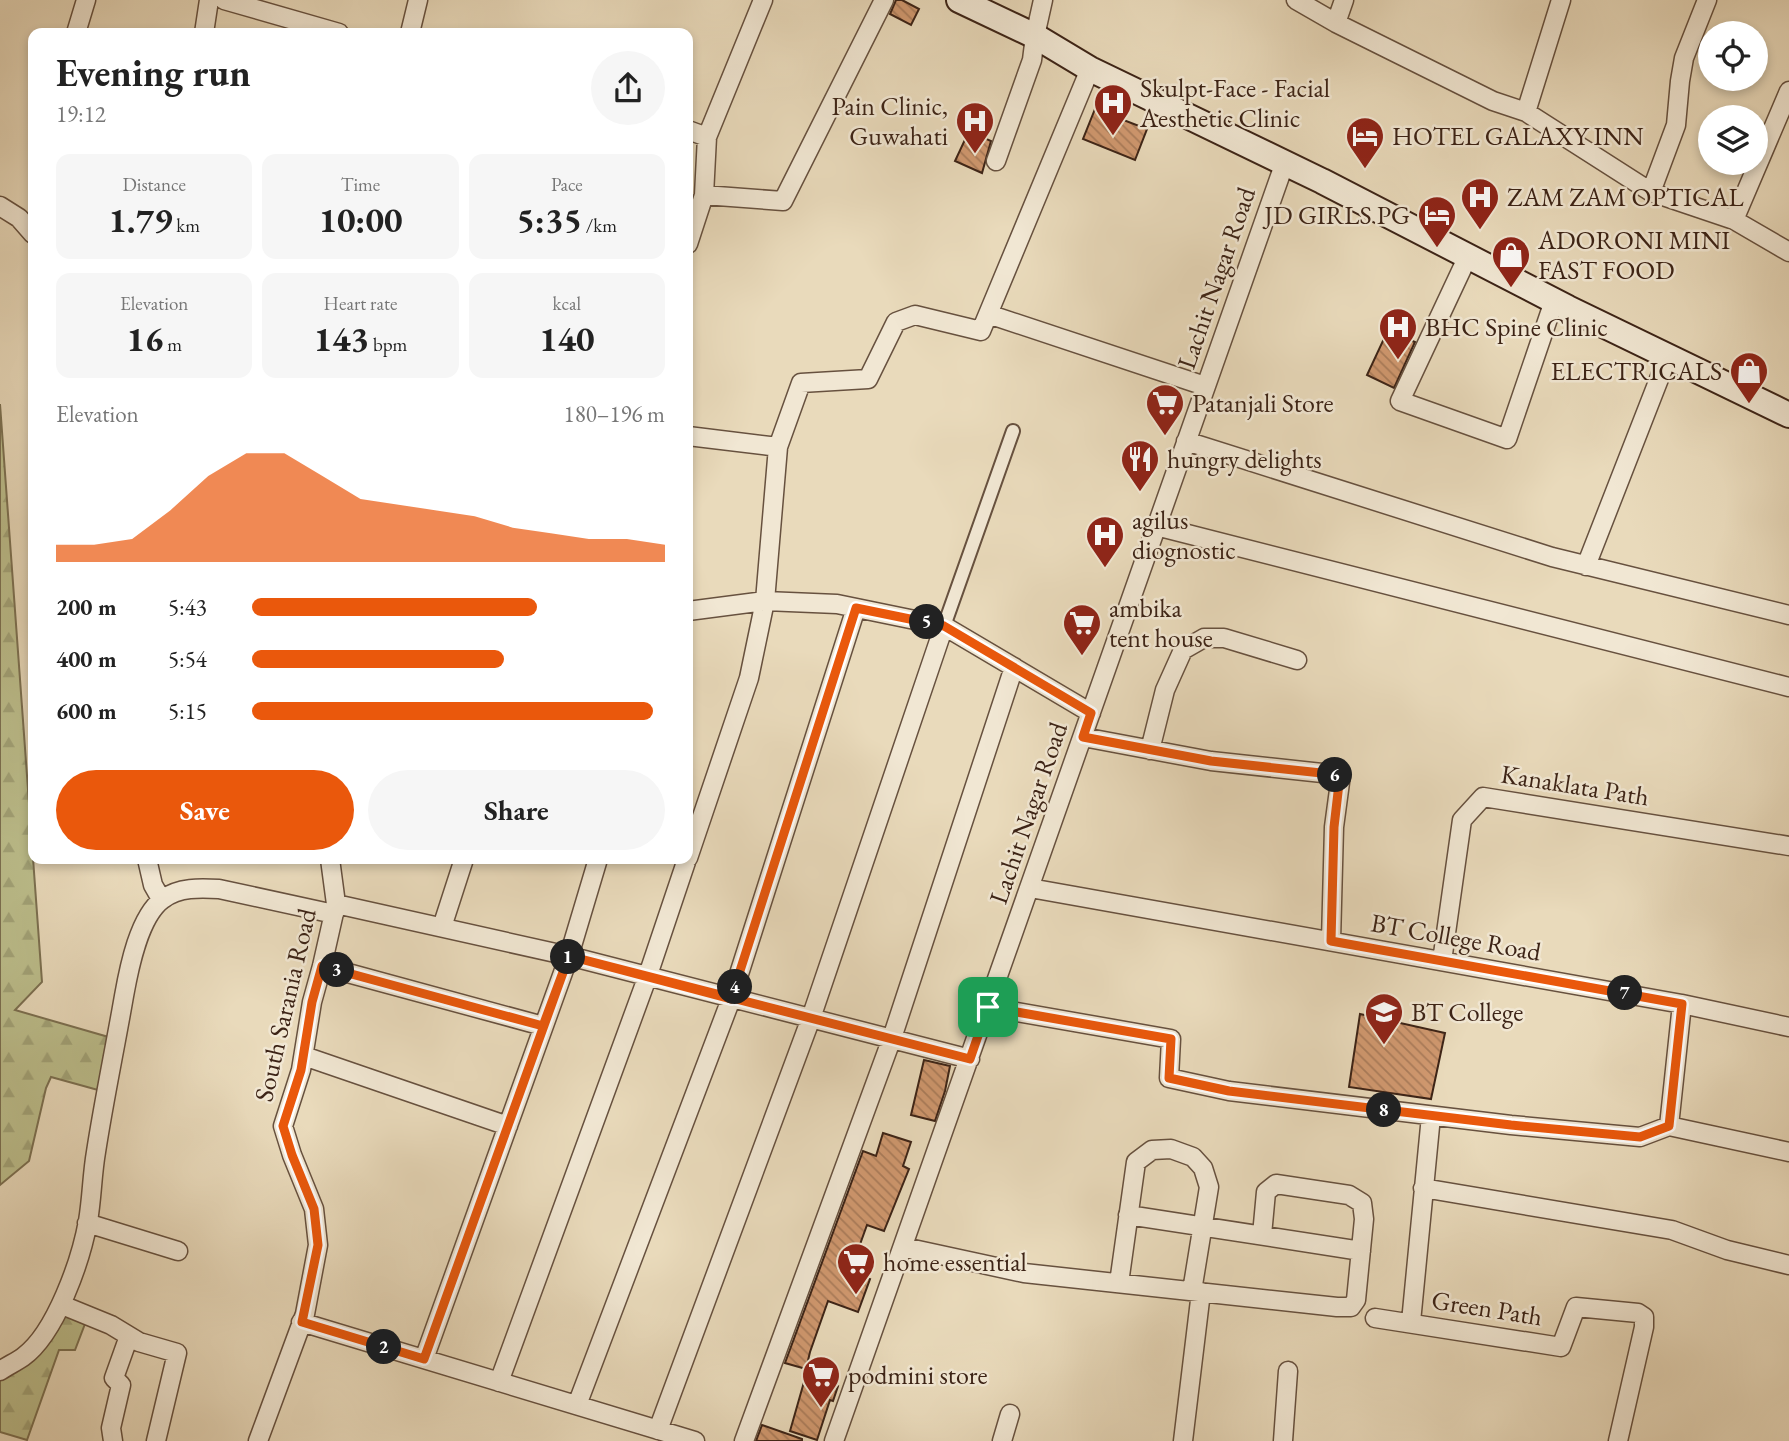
<!DOCTYPE html>
<html lang="en">
<head>
<meta charset="utf-8">
<style>
  :root { --surface:#fff; --page:#f6f6f6; --text:#222; --muted:#767676; --accent:#ea580c }
  body { margin:0; font-family:"EB Garamond",serif; background:var(--page); color:var(--text); height:100vh; display:flex; flex-direction:column; font-size:26px; white-space:nowrap }
  * { box-sizing:border-box; margin:0 }
  p { font-size:23px; color:var(--muted) }
  .icon { flex:none; width:38px; height:38px; fill:none; stroke:currentColor; stroke-width:2; stroke-linecap:round; stroke-linejoin:round }
  .map { position:relative; flex:1; overflow:hidden }
  .details { position:absolute; left:28px; top:28px; width:665px; height:836px; display:flex; flex-direction:column; background:var(--surface); border-radius:14px; box-shadow:0 4px 10px #0003 }
  .details>* { flex:none }
  .tools { position:absolute; left:1698px; top:21px; display:grid; gap:14px }
  .tools a { display:grid; place-items:center; width:70px; height:70px; border-radius:50%; background:var(--surface); box-shadow:0 4px 10px #0003; font-size:35px }
  .pin { position:absolute; display:grid; place-items:center; width:60px; height:60px; color:#fff; margin:-30px; border-radius:14px; box-shadow:0 4px 10px #0006 }
  .km { position:absolute; width:35px; height:35px; margin:-18px; border-radius:50%; background:#222; color:#fff; font-size:19px; line-height:35px; text-align:center }
  .round { display:grid; place-items:center; flex:none; width:74px; height:74px; border-radius:37px; background:var(--page) }
  .summary { display:flex; align-items:center; justify-content:space-between; height:119px; padding:0 28px }
  h1 { font-size:38px; font-weight:700; line-height:52px }
  .figures { display:grid; grid-template-columns:repeat(3,1fr); gap:10px; height:119px; padding:7px 28px }
  .figures div { display:grid; align-content:center; border-radius:14px; background:var(--page); text-align:center }
  .figures b { font-size:35px; font-weight:700 }
  .figures small { font-size:19px; font-weight:400 }
  .figures p { font-size:19px }
  .chart { height:196px; padding:14px 28px }
  .chart p { display:flex; justify-content:space-between }
  .chart svg { width:100%; height:126px; margin-top:7px; fill:var(--accent); opacity:.7 }
  .button { display:flex; gap:14px; margin-top:auto; padding:14px 28px }
  .button a { flex:1; height:80px; border-radius:42px; background:var(--accent); color:#fff; font-size:28px; font-weight:700; line-height:80px; text-align:center }
  .button a+a { background:var(--page); color:var(--text) }
  ul { padding:0 28px; list-style:none; font-size:23px }
  li { display:grid; grid-template-columns:112px 84px 1fr; align-items:center; height:52px }
  li i { height:18px; border-radius:9px; background:var(--accent) }
  .map>svg:first-child { display:block }
  .forest { fill:url(#forest-firs); stroke:#7c7051; stroke-width:2 }
  .building { fill:url(#building-back-hatch); stroke:#3c2316; stroke-width:2 }
  .lines { fill:none; stroke-linecap:round; stroke-linejoin:round }
  .pedestrian-casing { stroke:#67513f; stroke-width:16 }
  .minor-casing { stroke:#67513f; stroke-width:21 }
  .secondary-casing { stroke:#3c2316; stroke-width:28 }
  .pedestrian { stroke:#f1e7d3; stroke-width:12 }
  .minor { stroke:#f1e7d3; stroke-width:18 }
  .secondary { stroke:#f1e7d3; stroke-width:24 }
  .route-casing { stroke:#fff; stroke-width:14 }
  .route { stroke:#ea580c; stroke-width:9 }
  .labels { text-anchor:middle; stroke-width:5; stroke-linejoin:round; paint-order:stroke }
  .poi-label { font-size:26px; fill:#3c2316; stroke:#f1e7d3; text-anchor:start }
  .street-label { font-size:26px; fill:#3c2316; stroke:#f1e7d3 }
</style>
</head>
<body>
<div class="map">
<svg width="1789" height="1441" viewBox="0 0 1789 1441">
  <defs>
    <pattern id="forest-firs" width="22" height="20" patternUnits="userSpaceOnUse" patternTransform="scale(1.75)"><rect width="22" height="20" fill="#bcbe8c"/><path d="M5 1l3.5 6h-7zM16 11l3.5 6h-7z" fill="#a2a378"/></pattern>
    <pattern id="building-back-hatch" width="6" height="6" patternUnits="userSpaceOnUse" patternTransform="scale(1.75)"><rect width="6" height="6" fill="#d0986f"/><path d="M-1 5l2 2M0 0l6 6M5-1l2 2" fill="none" stroke="#aa7c5a"/></pattern>
  </defs>
  <rect width="100%" height="100%" fill="#e9dabb"/>
  <filter id="stains"><feTurbulence type="fractalNoise" baseFrequency=".00286" numOctaves="4"/><feColorMatrix values="0 0 0 0 .2 0 0 0 0 .09 0 0 0 0 .02 0 0 0 .5 -.17"/></filter>
  <radialGradient id="worn" r=".72"><stop offset=".6" stop-color="#630" stop-opacity="0"/><stop offset="1" stop-color="#630" stop-opacity=".3"/></radialGradient>
  <path class="forest" d="M0,404L42,982L15,1010L112,1038L98,1090L51,1077L46,1088L29,1161L0,1185Z
    M70,1306L88,1316L75,1350H59L27,1440L0,1432V1378L42,1350L57,1331Z"/>
  <path class="building" d="M896,0H902L919,9L911,25L890,14Z
    M1095,109L1147,129L1135,160L1083,139Z
    M969,131L991,141L982,173L955,161Z
    M1388,330L1415,342L1394,388L1367,375Z
    M1360,1014L1445,1033L1431,1099L1349,1087Z
    M924,1060L950,1066L945,1091L935,1121L911,1115Z
    M883,1133L911,1142L903,1166L909,1169L884,1231L867,1225L850,1272L870,1279L858,1312L828,1301L810,1352L806,1369L785,1363L863,1151L876,1156Z
    M806,1375L838,1386L833,1401L830,1400L817,1440L790,1431Z
    M762,1425L802,1439V1441H756Z"/>
  <g class="lines">
    <defs>
      <path id="pedestrian" d="M944,626L1013,431"/>
      <path id="minor" d="M224,0L339,33
        M1296,0L1336,23L1493,101L1526,112L1651,192L1734,220L1789,252
        M1336,23L1344,0
        M76,33L86,0
        M204,33L209,0
        M410,33L418,0
        M1526,112L1561,0
        M688,130L707,137L704,195
        M707,137L763,0
        M996,161L1032,60L1035,36L1043,0
        M1651,192L1676,125L1680,81L1684,58L1707,0
        M0,206L19,218L33,234
        M1734,220L1789,91
        M688,244L704,195L783,201L884,0
        M1468,256L1400,401L1507,439L1554,301
        M988,314L1205,386
        M688,436L778,447L765,601L688,611
        M1186,441L1552,557L1789,615
        M778,447L801,383L868,379L896,322L915,315L981,331L1090,69
        M1156,526L1789,687
        M1586,566L1668,356
        M1083,737L1211,761L1341,775L1334,827L1331,941
        M1150,750L1165,690L1183,650L1204,638H1224L1297,660
        M688,858L749,678L765,601L837,604L944,626L1091,713
        M147,859L153,885L161,899
        M1030,888L1682,1004L1789,1027
        M336,904L569,956L970,1059
        M442,927L464,859
        M1442,961L1462,820L1483,797L1789,846
        M322,966L543,1026
        M988,1007L1171,1039L1169,1078L1229,1091L1511,1125L1640,1137L1669,1126L1789,1152
        M304,1056L508,1126
        M1669,1126L1682,1004
        M1423,1188L1672,1230L1727,1250L1789,1265
        M1128,1215L1361,1251
        M87,1223L178,1251
        M904,1247L1024,1273L1337,1307H1351L1356,1300L1364,1219L1362,1203L1349,1195L1276,1184L1266,1192L1262,1235
        M1119,1283L1136,1162L1152,1150L1171,1149L1193,1157L1203,1168L1209,1187L1192,1291
        M62,1305L111,1325L139,1342L177,1353L156,1441
        M1375,1318L1561,1347L1576,1307L1638,1313L1644,1317V1327L1618,1441
        M301,1322L695,1441
        M1411,1322L1431,1116
        M424,1359L569,956L598,859
        M0,1371C7,1366 16,1362 23,1357C56,1333 81,1260 88,1221C92,1198 92,1175 96,1152C104,1100 115,1048 124,996C129,968 139,916 163,899C179,887 200,888 219,889L334,914
        M499,1382L647,978L687,859
        M577,1405L731,999L856,608
        M658,1430L811,1018L944,626
        M113,1441L111,1428L121,1385L114,1378L129,1336
        M258,1441L305,1314L318,1245L314,1209L292,1155L283,1126L301,1070L312,1002L322,966L336,904L330,859
        M744,1441L892,1038L1014,667
        M834,1441L1285,162
        M1002,1441L1010,1414
        M1183,1441L1201,1292
        M1283,1441L1288,1371"/>
      <path id="secondary" d="M959,0L1035,36L1090,69L1322,181L1568,308L1789,415"/>
    </defs>
    <use href="#pedestrian" class="pedestrian-casing"/>
    <use href="#minor" class="minor-casing"/>
    <use href="#secondary" class="secondary-casing"/>
    <use href="#pedestrian" class="pedestrian"/>
    <use href="#minor" class="minor"/>
    <use href="#secondary" class="secondary"/>
  </g>
  <g class="lines">
    <defs>
      <path id="route" d="M988,1007L970,1059L569,956L424,1359L302,1322L318,1245L314,1209L292,1155L283,1126L301,1070L312,1002L322,966L543,1026L569,956L731,999L856,608L944,626L1091,713L1083,737L1211,761L1340,775L1334,827L1331,941L1682,1004L1669,1126L1640,1137L1511,1125L1229,1091L1169,1078L1171,1039L988,1007"/>
    </defs>
    <use href="#route" class="route-casing"/>
    <use href="#route" class="route"/>
  </g>
  <defs>
    <symbol id="hospital-pin" viewBox="-11 -11 22 30"><path d="M0 17L-7.5 6A9.5 9.5 0 1 1 7.5 6Z" fill="#8f2418" stroke="#f1e7d3"/><path d="M-5-5h3v3.5h4V-5h3V5h-3V1.5h-4V5h-3Z" fill="#fff"/></symbol>
    <symbol id="hotel-pin" viewBox="-11 -11 22 30"><path d="M0 17L-7.5 6A9.5 9.5 0 1 1 7.5 6Z" fill="#8f2418" stroke="#f1e7d3"/><path d="M-6-4.5h1.5V1H6V5H4.5V3h-9V5H-6ZM-4 0a1.8 1.8 0 1 1 3.6 0ZM.5 0V-2.5h3Q6-2.5 6 0Z" fill="#fff"/></symbol>
    <symbol id="shop-pin" viewBox="-11 -11 22 30"><path d="M0 17L-7.5 6A9.5 9.5 0 1 1 7.5 6Z" fill="#8f2418" stroke="#f1e7d3"/><path d="M-5-2.5h2.3a2.7 3.5 0 0 1 5.4 0H5L5.5 6h-11ZM-1.5-2.5h3a1.5 2.3 0 0 0-3 0Z" fill="#fff"/></symbol>
    <symbol id="supermarket-pin" viewBox="-11 -11 22 30"><path d="M0 17L-7.5 6A9.5 9.5 0 1 1 7.5 6Z" fill="#8f2418" stroke="#f1e7d3"/><path d="M-6-5.5h2.5l.6 2H6L4.5 2H-2.5L-4.4-4H-6ZM-1.5 3.2a1.3 1.3 0 1 0 .1 0ZM3 3.2a1.3 1.3 0 1 0 .1 0Z" fill="#fff"/></symbol>
    <symbol id="restaurant-pin" viewBox="-11 -11 22 30"><path d="M0 17L-7.5 6A9.5 9.5 0 1 1 7.5 6Z" fill="#8f2418" stroke="#f1e7d3"/><path d="M-5-6h1v4h1v-4h1v4h1v-4h1v5L-1.5 .5V6h-2V.5L-5-1ZM5-6V6H3V1.5H1.5Q1.5-4 5-6Z" fill="#fff"/></symbol>
    <symbol id="university-pin" viewBox="-11 -11 22 30"><path d="M0 17L-7.5 6A9.5 9.5 0 1 1 7.5 6Z" fill="#8f2418" stroke="#f1e7d3"/><path d="M0-5L7-2L0 1L-7-2ZM-4 1L0 2.5L4 1V4Q0 6-4 4Z" fill="#fff"/></symbol>
  </defs>
  <g fill-rule="evenodd">
    <use href="#hospital-pin" x="1091" y="81" width="44" height="60"/>
    <use href="#hospital-pin" x="953" y="99" width="44" height="60"/>
    <use href="#hotel-pin" x="1343" y="114" width="44" height="60"/>
    <use href="#hospital-pin" x="1458" y="175" width="44" height="60"/>
    <use href="#hotel-pin" x="1415" y="193" width="44" height="60"/>
    <use href="#shop-pin" x="1489" y="233" width="44" height="60"/>
    <use href="#hospital-pin" x="1376" y="305" width="44" height="60"/>
    <use href="#shop-pin" x="1727" y="349" width="44" height="60"/>
    <use href="#supermarket-pin" x="1143" y="381" width="44" height="60"/>
    <use href="#restaurant-pin" x="1118" y="437" width="44" height="60"/>
    <use href="#hospital-pin" x="1083" y="513" width="44" height="60"/>
    <use href="#supermarket-pin" x="1060" y="601" width="44" height="60"/>
    <use href="#university-pin" x="1362" y="990" width="44" height="60"/>
    <use href="#supermarket-pin" x="834" y="1240" width="44" height="60"/>
    <use href="#supermarket-pin" x="799" y="1353" width="44" height="60"/>
  </g>
  <g class="labels">
    <g class="poi-label">
      <text x="1140" y="97">Skulpt-Face - Facial<tspan x="1140" dy="30">Aesthetic Clinic</tspan></text>
      <text x="948" y="115" text-anchor="end">Pain Clinic,<tspan x="948" dy="30">Guwahati</tspan></text>
      <text x="1392" y="145">HOTEL GALAXY INN</text>
      <text x="1507" y="206">ZAM ZAM OPTICAL</text>
      <text x="1410" y="224" text-anchor="end">JD GIRLS PG</text>
      <text x="1538" y="249">ADORONI MINI<tspan x="1538" dy="30">FAST FOOD</tspan></text>
      <text x="1425" y="336">BHC Spine Clinic</text>
      <text x="1722" y="380" text-anchor="end">ELECTRICALS</text>
      <text x="1192" y="412">Patanjali Store</text>
      <text x="1167" y="468">hungry delights</text>
      <text x="1132" y="529">agilus<tspan x="1132" dy="30">diognostic</tspan></text>
      <text x="1109" y="617">ambika<tspan x="1109" dy="30">tent house</tspan></text>
      <text x="1411" y="1021">BT College</text>
      <text x="883" y="1271">home essential</text>
      <text x="848" y="1384">podmini store</text>
    </g>
    <g class="street-label">
      <text transform="translate(1216 278) rotate(-71)" y="9">Lachit Nagar Road</text>
      <text transform="translate(1575 785) rotate(9)" y="9">Kanaklata Path</text>
      <text transform="translate(1028 813) rotate(-71)" y="9">Lachit Nagar Road</text>
      <text transform="translate(1456 937) rotate(10)" y="9">BT College Road</text>
      <text transform="translate(285 1005) rotate(-77)" y="9">South Sarania Road</text>
      <text transform="translate(1487 1308) rotate(9)" y="9">Green Path</text>
    </g>
  </g>
  <rect width="100%" height="100%" filter="url(#stains)"/>
  <rect width="100%" height="100%" fill="url(#worn)"/>
</svg>
<div class="tools">
<a><svg class="icon" aria-label="locate" viewBox="0 0 24 24"><circle cx="12" cy="12" r="6"/><path d="M12 2v4M12 18v4M2 12h4M18 12h4"/></svg></a>
<a><svg class="icon" aria-label="layers" viewBox="0 0 24 24"><path d="M12 4l9 5-9 5-9-5zM3 14l9 5 9-5"/></svg></a>
</div>
<div class="pin" style="left:988px;top:1007px;background:#1e9e55"><svg class="icon" aria-label="arrive" viewBox="0 0 24 24"><path d="M6 21V4h12l-3 4 3 4H6"/></svg></div>
<b class="km" style="left:568px;top:957px">1</b>
<b class="km" style="left:384px;top:1347px">2</b>
<b class="km" style="left:337px;top:970px">3</b>
<b class="km" style="left:735px;top:987px">4</b>
<b class="km" style="left:927px;top:622px">5</b>
<b class="km" style="left:1335px;top:775px">6</b>
<b class="km" style="left:1625px;top:993px">7</b>
<b class="km" style="left:1384px;top:1110px">8</b>
<section class="details">
<div class="summary"><div><h1>Evening run</h1><p>19:12</p></div><a class="round"><svg class="icon" aria-label="share" viewBox="0 0 24 24"><path d="M12 15V3M7 8l5-5 5 5M5 13v7h14v-7"/></svg></a></div>
<div class="figures">
<div><p>Distance</p><b>1.79<small> km</small></b></div>
<div><p>Time</p><b>10:00</b></div>
<div><p>Pace</p><b>5:35<small> /km</small></b></div>
</div>
<div class="figures">
<div><p>Elevation</p><b>16<small> m</small></b></div>
<div><p>Heart rate</p><b>143<small> bpm</small></b></div>
<div><p>kcal</p><b>140</b></div>
</div>
<div class="chart"><p><span>Elevation</span>180–196 m</p>
<svg viewBox="0 0 160 44" preserveAspectRatio="none"><path d="M0 44V38L10 38L20 36L30 26L40 14L50 6L60 6L70 14L80 22L90 24L100 26L110 28L120 32L130 34L140 36L150 36L160 38V44z"/></svg>
</div>
<ul>
<li><b>200 m</b>5:43<i style="width:69%"></i></li>
<li><b>400 m</b>5:54<i style="width:61%"></i></li>
<li><b>600 m</b>5:15<i style="width:97%"></i></li>
</ul>
<div class="button"><a>Save</a><a>Share</a></div>
</section>
</div>
</body>
</html>
